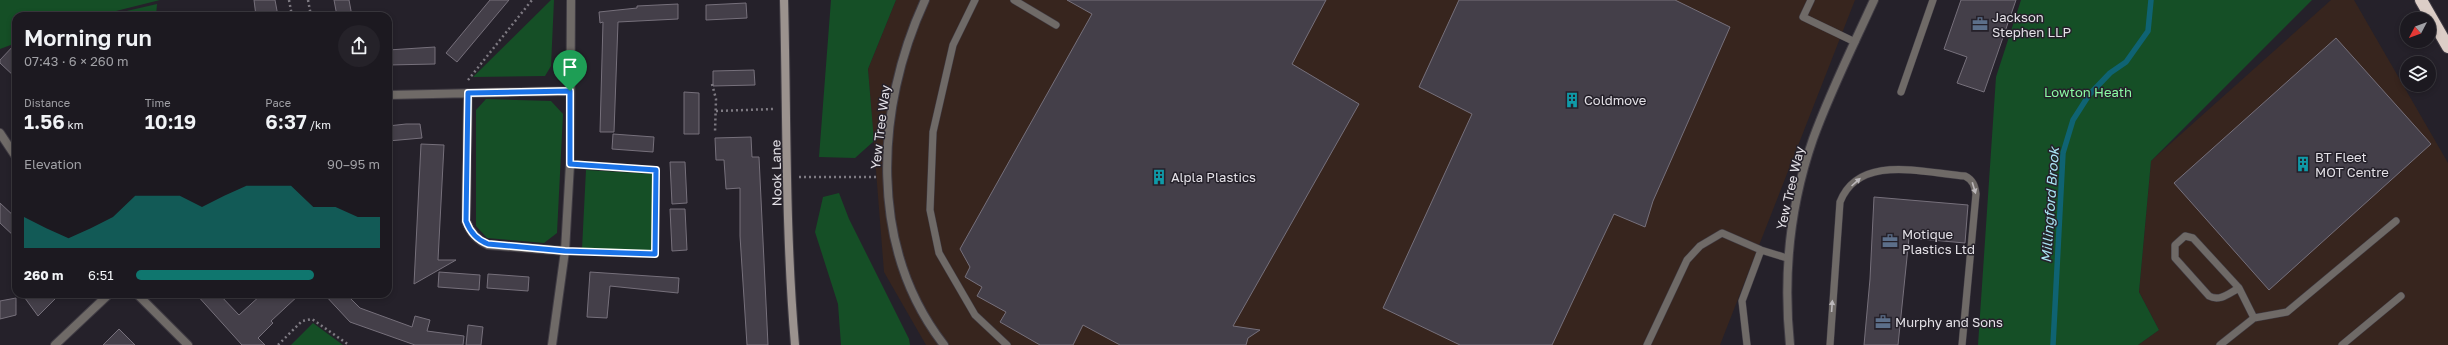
<!DOCTYPE html>
<html lang="en">
<head>
<meta charset="utf-8">
<style>
  :root { --surface:#1c1920; --page:#252229; --text:#f1f3f6; --muted:#a0a0a5; --line:#3a383e; --accent:#0f766e }
  body { margin:0; font-family:"Golos Text",sans-serif; background:var(--page); color:var(--text); height:100vh; display:flex; flex-direction:column; font-size:15px; white-space:nowrap }
  * { box-sizing:border-box; margin:0 }
  p { font-size:13px; color:var(--muted) }
  .icon { flex:none; width:22px; height:22px; fill:none; stroke:currentColor; stroke-width:2; stroke-linecap:round; stroke-linejoin:round }
  .map { position:relative; flex:1; overflow:hidden }
  .panel { position:absolute; left:12px; top:12px; width:380px; height:286px; display:flex; flex-direction:column; background:var(--surface); border-radius:12px; box-shadow:0 2px 6px #0003,0 0 0 1px var(--line) }
  .panel>* { flex:none }
  .needle { width:26px; rotate:229deg }
  .controls { position:absolute; left:2400px; top:12px; display:grid; gap:8px }
  .controls a { display:grid; place-items:center; width:36px; height:36px; border-radius:50%; background:var(--surface); box-shadow:0 2px 6px #0003,0 0 0 1px var(--line); font-size:20px }
  .pin { position:absolute; display:grid; place-items:center; width:34px; height:34px; color:#fff; margin:-41px -17px; border-radius:50% 50% 50% 0; rotate:-45deg; box-shadow:0 0 4px #0007 }
  .pin .icon { rotate:45deg }
  .round { display:grid; place-items:center; flex:none; width:42px; height:42px; border-radius:21px; background:var(--page) }
  .overview { display:flex; align-items:center; justify-content:space-between; height:68px; padding:0 12px }
  h1 { font-size:22px; font-weight:600; line-height:30px }
  .stats { display:grid; grid-template-columns:repeat(3,1fr); gap:6px; height:68px; padding:4px 12px }
  .stats div { display:grid; align-content:center }
  .stats b { font-size:20px; font-weight:600 }
  .stats small { font-size:11px; font-weight:400 }
  .stats p { font-size:11px }
  .chart { height:112px; padding:8px 12px }
  .chart p { display:flex; justify-content:space-between }
  .chart svg { width:100%; height:72px; margin-top:4px; fill:var(--accent); opacity:.7 }
  ul { padding:0 12px; list-style:none; font-size:13px }
  li { display:grid; grid-template-columns:64px 48px 1fr; align-items:center; height:30px }
  li i { height:10px; border-radius:5px; background:var(--accent) }
  .map>svg:first-child { display:block }
  .industrial { fill:#37251e }
  .green { fill:#154f26 }
  .lines { fill:none; stroke-linecap:round; stroke-linejoin:round }
  .stream { stroke:#0f6373; stroke-width:5.5 }
  .building { fill:#443f49; stroke:#76707b }
  .lane-casing { stroke:#403c44; stroke-width:8 }
  .street-casing { stroke:#403c44; stroke-width:10 }
  .secondary-casing { stroke:#403c44; stroke-width:10 }
  .highway-casing { stroke:#403c44; stroke-width:14 }
  .path { stroke:#7e7a82; stroke-width:2.5; stroke-dasharray:2 3; stroke-linecap:butt }
  .lane { stroke:#6f6a67; stroke-width:7 }
  .street { stroke:#6f6a67; stroke-width:8 }
  .secondary { stroke:#9b928e; stroke-width:8 }
  .highway { stroke:#dccec7; stroke-width:12 }
  .oneway { fill:#bbb7ba }
  .route-casing { stroke:#fff; stroke-width:8 }
  .route { stroke:#1a73e8; stroke-width:5 }
  .labels { text-anchor:middle; stroke-width:3; stroke-linejoin:round; paint-order:stroke }
  .poi-label { font-size:13px; fill:#e4e1e7; stroke:#25212a; text-anchor:start }
  .park-label { font-size:13px; fill:#8bfba4; stroke:#25212a }
  .street-label { font-size:13px; fill:#e4e1e7; stroke:#25212a }
  .water-label { font-size:14px; font-style:italic; fill:#a9e4f3; stroke:#25212a }
</style>
</head>
<body>
<div class="map">
<svg width="2448" height="345" viewBox="0 0 2448 345">
  <rect width="100%" height="100%" fill="#25212a"/>
  <path class="industrial" d="M896,0H1855L1720,345H926L884,272L868,69Z
    M2331,0H2354L2448,163V345H2138L2159,330L2139,292L2151,161Z"/>
  <path class="green" d="M0,0H160L96,16H16V43L0,49Z
    M551,0H554L551,66L545,76L473,77Z
    M831,0H896L868,69L874,141L855,158L819,157Z
    M2021,0H2312L2151,161L2139,292L2159,330L2138,345H1978L1996,77Z
    M157,4L156,16H105Z
    M486,99L551,101L563,114L557,233L544,243L487,238L476,226V110Z
    M586,170L652,174V252L582,249Z
    M839,193L849,219L909,339L910,345H841L838,304L815,232L823,197Z
    M313,323L343,345H291Z"/>
  <g class="lines">
    <path class="stream" d="M2053,345L2063,153L2073,120L2089,95L2110,73L2126,62L2148,31L2151,0"/>
  </g>
  <path class="building" d="M254,0H275L278,16H256Z
    M334,0H349L352,16H337Z
    M490,0H509L457,62L446,53Z
    M1067,0H1326L1292,64L1359,104L1233,326L1260,330L1248,338L1246,345H1120L1083,325L1073,345H1040L1000,322L1006,312L977,296L982,287L965,277L970,267L960,249L1092,14Z
    M1459,0H1675L1730,27L1653,201L1645,227L1614,214L1552,345H1460L1383,308L1472,114L1419,87Z
    M1961,0H2016L1984,92L1957,83L1967,57L1944,49Z
    M746,3L747,18L706,20V5Z
    M678,4V19L618,22L614,132H600L603,22L600,23L599,12L637,8V6Z
    M2336,38L2431,144L2269,290L2174,183Z
    M16,43V78L0,63V60Z
    M435,47V64L388,65V50Z
    M754,70L755,85L713,86V71Z
    M684,92L699,93V134H684Z
    M406,124H420L422,138L388,141V126Z
    M613,134L654,137L653,152L612,149Z
    M751,137L752,157H759L768,345H747L740,236V188L726,189L724,160H716L715,138Z
    M421,144L444,145L438,260H456L414,284Z
    M670,162H685L687,203L672,204Z
    M1874,197L1968,205L1965,243L1909,238L1898,345H1864L1870,279Z
    M0,203L16,218V238L0,223Z
    M670,209H685L687,250L672,251Z
    M439,272L480,275L479,290L438,287Z
    M590,272L679,278L678,293L610,286L607,318L587,317Z
    M488,274L529,277L528,291L487,288Z
    M22,294H60L38,316Z
    M196,294H219L239,315L262,294H300L271,321L273,323L258,338L265,345H242Z
    M324,294H346L360,308L412,327L415,316L430,320L427,331L464,336L463,345H415L350,322Z
    M16,298V315L0,319V301Z
    M468,325L483,327L481,345H466Z
    M119,329L135,345H103Z"/>
  <g class="lines">
    <defs>
      <path id="lane" d="M975,0L953,45L933,132L930,210L939,253L975,315L1007,345
        M1014,0L1056,25
        M1811,0L1803,17L1855,42
        M1901,92L1933,0
        M2239,288C2229,293 2220,302 2209,296L2175,258V245L2185,236L2193,238L2239,288L2254,318
        M1647,345L1687,260L1700,246L1722,233L1761,250L1787,258
        M1747,345L1742,301L1761,250
        M1830,345L1840,202C1859,153 1924,173 1965,176C1973,180 1975,186 1976,194L1962,345
        M2220,345L2254,318L2287,312L2396,221
        M2342,345L2401,296"/>
      <path id="street" d="M925,0C875,108 868,247 944,345
        M468,93L466,221C470,232 477,240 488,245L565,251
        M388,95L570,91
        M0,133L16,157
        M137,294L188,345
        M55,345L109,294
        M552,345L565,251L570,164L571,0
        M1790,345C1783,276 1790,205 1813,139C1830,92 1853,46 1874,0"/>
      <path id="secondary" d="M784,0C787,115 785,230 795,345"/>
      <path id="highway" d="M2421,0L2448,47"/>
    </defs>
    <use href="#lane" class="lane-casing"/>
    <use href="#street" class="street-casing"/>
    <use href="#secondary" class="secondary-casing"/>
    <use href="#highway" class="highway-casing"/>
    <path class="path" d="M289,0L292,16
      M308,0L311,16
      M468,80L532,0
      M712,84L716,99L715,132
      M716,111L774,109
      M799,177H876
      M578,252L655,254L656,170L583,165
      M278,345L302,321L312,319L349,345"/>
    <use href="#lane" class="lane"/>
    <use href="#street" class="street"/>
    <use href="#secondary" class="secondary"/>
    <use href="#highway" class="highway"/>
  </g>
  <defs><path id="oneway-solid" d="M-6-.8H1V-3.2L6.5 0L1 3.2V.8H-6Z"/></defs>
  <g class="oneway">
    <use href="#oneway-solid" transform="translate(1856 182) rotate(-42)"/>
    <use href="#oneway-solid" transform="translate(1974 188) rotate(73)"/>
    <use href="#oneway-solid" transform="translate(1832 306) rotate(-86)"/>
  </g>
  <g class="lines">
    <defs>
      <path id="route" d="M570,91V164L656,170L655,254L565,251L488,244C477,240 470,232 466,221L468,93Z"/>
    </defs>
    <use href="#route" class="route-casing"/>
    <use href="#route" class="route"/>
  </g>
  <defs>
    <symbol id="office-bare" viewBox="-9 -9 18 18"><path d="M-6-3h4V-5.5h4V-3h4V5H-6ZM-1-4.5V-3h2v-1.5ZM-6 0V1H6V0Z" fill="#5c6f8a" stroke="#25212a" stroke-width="2.5" paint-order="stroke"/></symbol>
    <symbol id="building-bare" viewBox="-9 -9 18 18"><path d="M-4-6H4V6H1V3H-1V6H-4ZM-2.5-4.3h1.7v1.8h-1.7ZM.8-4.3h1.7v1.8H.8ZM-2.5-1h1.7V.8h-1.7ZM.8-1h1.7V.8H.8Z" fill="#0f9aa8" stroke="#25212a" stroke-width="2.5" paint-order="stroke"/></symbol>
  </defs>
  <g fill-rule="evenodd">
    <use href="#office-bare" x="1969" y="13" width="22" height="22"/>
    <use href="#building-bare" x="1561" y="89" width="22" height="22"/>
    <use href="#building-bare" x="2292" y="153" width="22" height="22"/>
    <use href="#building-bare" x="1148" y="166" width="22" height="22"/>
    <use href="#office-bare" x="1879" y="230" width="22" height="22"/>
    <use href="#office-bare" x="1872" y="311" width="22" height="22"/>
  </g>
  <g class="labels">
    <g class="poi-label">
      <text x="1992" y="22">Jackson<tspan x="1992" dy="15">Stephen LLP</tspan></text>
      <text x="1584" y="105">Coldmove</text>
      <text x="2315" y="162">BT Fleet<tspan x="2315" dy="15">MOT Centre</tspan></text>
      <text x="1171" y="182">Alpla Plastics</text>
      <text x="1902" y="239">Motique<tspan x="1902" dy="15">Plastics Ltd</tspan></text>
      <text x="1895" y="327">Murphy and Sons</text>
    </g>
    <g class="park-label">
      <text x="2088" y="97">Lowton Heath</text>
    </g>
    <g class="street-label">
      <text transform="translate(880 127) rotate(-83)" y="5">Yew Tree Way</text>
      <text transform="translate(776 173) rotate(-91)" y="5">Nook Lane</text>
      <text transform="translate(1790 188) rotate(-77)" y="5">Yew Tree Way</text>
    </g>
    <g class="water-label">
      <text transform="translate(2050 205) rotate(-86)" y="5">Millingford Brook</text>
    </g>
  </g>
</svg>
<div class="controls">
<a><svg class="needle" viewBox="-14 -14 28 28"><path d="M0-13l5 13h-10z" fill="#e53935"/><path d="M0 13l5-13h-10z" fill="#a0a0a5"/></svg></a>
<a><svg class="icon" aria-label="layers" viewBox="0 0 24 24"><path d="M12 4l9 5-9 5-9-5zM3 14l9 5 9-5"/></svg></a>
</div>
<div class="pin" style="left:570px;top:91px;background:#1e9e55"><svg class="icon" aria-label="arrive" viewBox="0 0 24 24"><path d="M6 21V4h12l-3 4 3 4H6"/></svg></div>
<section class="panel">
<div class="overview"><div><h1>Morning run</h1><p>07:43 · 6 × 260 m</p></div><a class="round"><svg class="icon" aria-label="share" viewBox="0 0 24 24"><path d="M12 15V3M7 8l5-5 5 5M5 13v7h14v-7"/></svg></a></div>
<div class="stats">
<div><p>Distance</p><b>1.56<small> km</small></b></div>
<div><p>Time</p><b>10:19</b></div>
<div><p>Pace</p><b>6:37<small> /km</small></b></div>
</div>
<div class="chart"><p><span>Elevation</span>90–95 m</p>
<svg viewBox="0 0 160 44" preserveAspectRatio="none"><path d="M0 44V25L10 32L20 38L30 32L40 25L50 12L60 12L70 12L80 19L90 12L100 6L110 6L120 6L130 19L140 19L150 25L160 25V44z"/></svg>
</div>
<ul>
<li><b>260 m</b>6:51<i style="width:73%"></i></li>
</ul>
</section>
</div>
</body>
</html>
